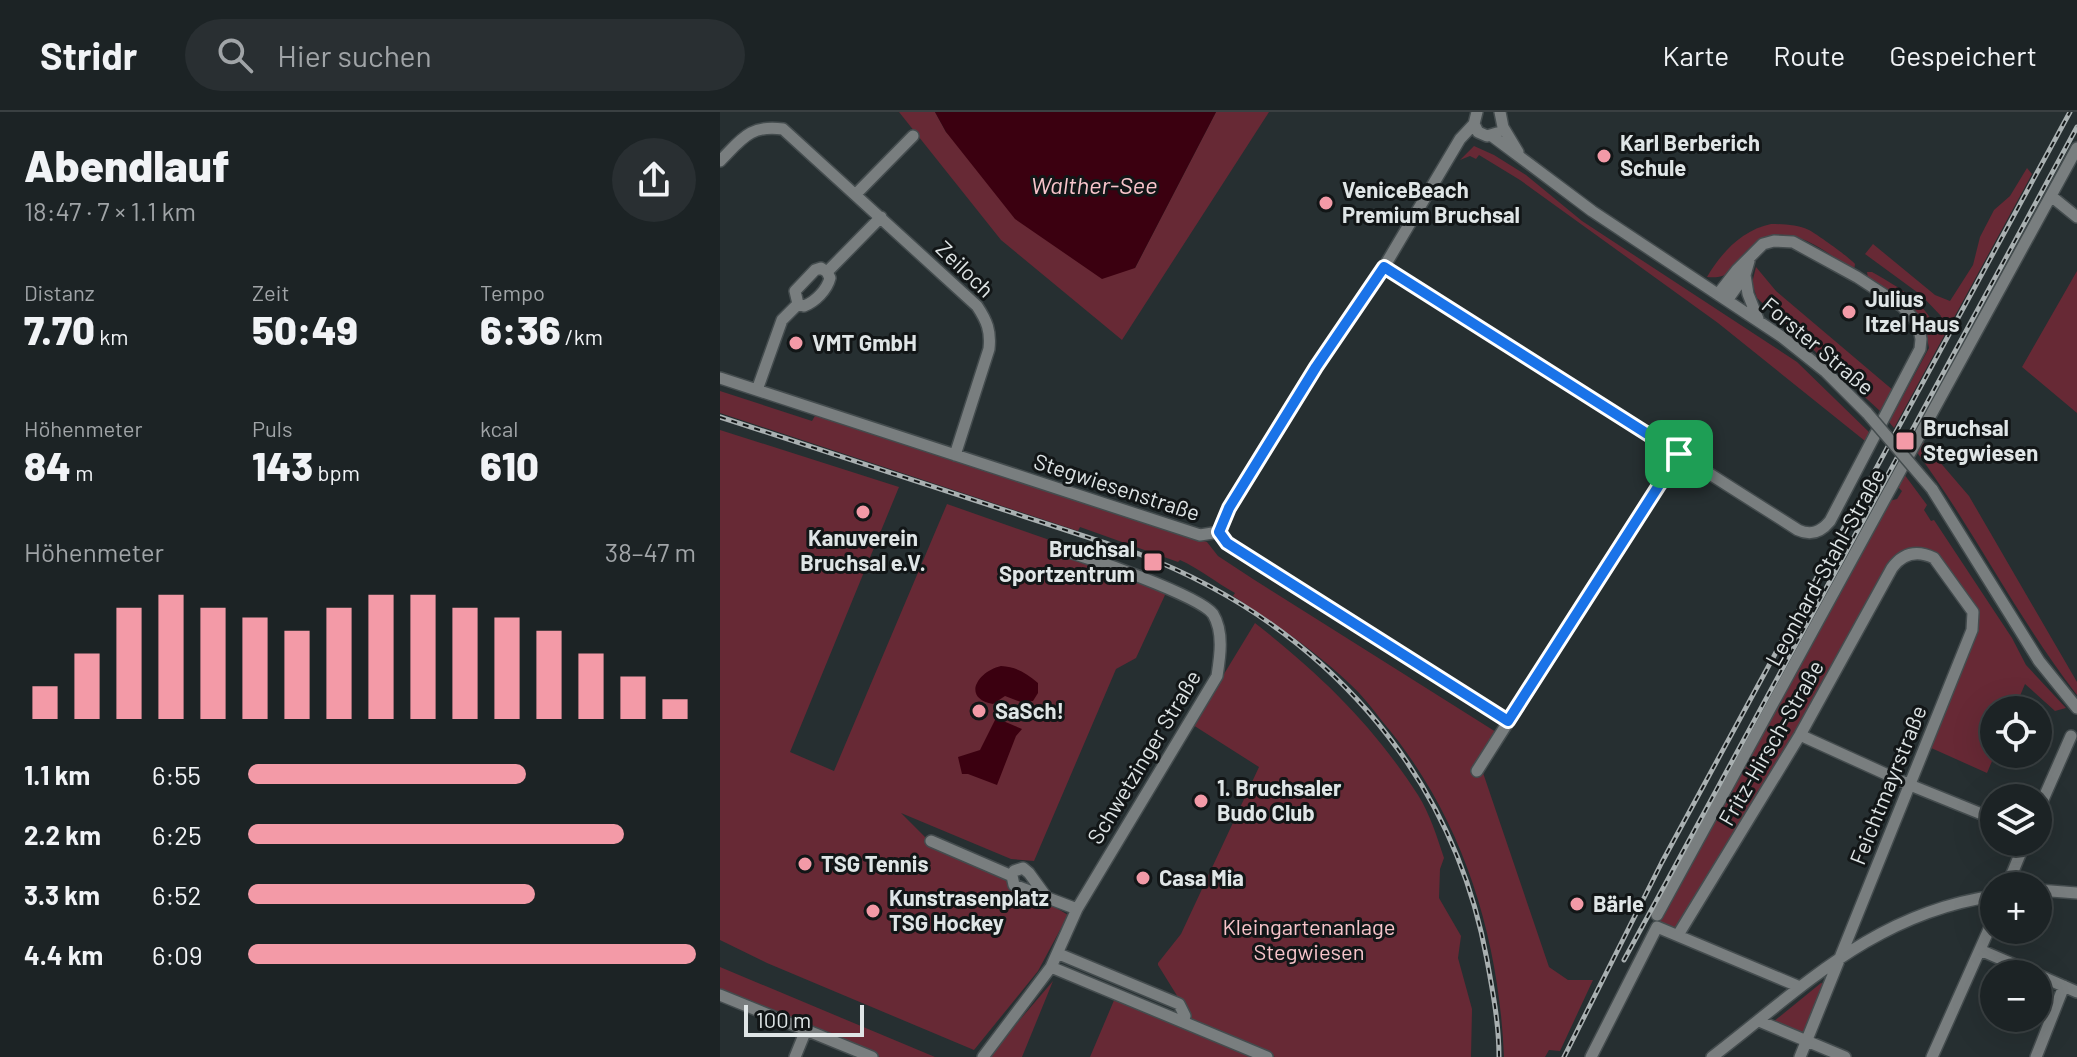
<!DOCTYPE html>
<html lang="de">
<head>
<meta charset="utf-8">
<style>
  :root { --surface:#1c2325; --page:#292f32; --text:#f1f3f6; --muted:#a0a4a7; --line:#3a4042; --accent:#f39aa7 }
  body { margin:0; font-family:Barlow,sans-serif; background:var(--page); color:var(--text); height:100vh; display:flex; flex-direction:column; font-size:30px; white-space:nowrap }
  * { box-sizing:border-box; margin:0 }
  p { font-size:26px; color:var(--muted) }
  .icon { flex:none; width:44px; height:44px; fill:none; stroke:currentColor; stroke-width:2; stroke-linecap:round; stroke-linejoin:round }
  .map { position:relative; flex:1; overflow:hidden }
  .sheet { display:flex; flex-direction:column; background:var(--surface); width:720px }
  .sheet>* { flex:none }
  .fabs { position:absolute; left:1260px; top:584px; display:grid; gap:16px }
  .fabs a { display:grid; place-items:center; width:72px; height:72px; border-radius:50%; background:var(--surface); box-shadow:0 8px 32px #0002,0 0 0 2px var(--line); font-size:40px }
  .scale { position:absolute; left:24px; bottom:20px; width:120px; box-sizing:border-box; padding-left:8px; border:4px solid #dfe5e6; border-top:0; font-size:22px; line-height:28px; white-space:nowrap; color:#dfe5e6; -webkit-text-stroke:6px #121617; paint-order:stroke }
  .pin { position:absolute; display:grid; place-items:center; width:68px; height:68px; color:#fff; margin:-34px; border-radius:16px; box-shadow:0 4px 12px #0006 }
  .round { display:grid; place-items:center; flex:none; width:84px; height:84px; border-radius:42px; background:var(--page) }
  .summary { display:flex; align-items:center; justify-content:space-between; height:136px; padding:0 24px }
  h1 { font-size:44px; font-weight:800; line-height:60px }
  .figures { display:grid; grid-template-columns:repeat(3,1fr); gap:12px; height:136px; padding:8px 24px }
  .figures div { display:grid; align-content:center }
  .figures b { font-size:40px; font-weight:800 }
  .figures small { font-size:22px; font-weight:400 }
  .figures p { font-size:22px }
  .chart { height:224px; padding:16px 24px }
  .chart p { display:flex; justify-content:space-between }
  .chart svg { width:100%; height:144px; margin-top:8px; stroke:var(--accent); stroke-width:6 }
  ul { padding:0 24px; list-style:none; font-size:26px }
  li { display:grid; grid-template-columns:128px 96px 1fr; align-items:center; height:60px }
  li i { height:20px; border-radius:10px; background:var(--accent) }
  header { display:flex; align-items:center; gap:48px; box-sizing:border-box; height:112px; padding:0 40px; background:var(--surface); border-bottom:2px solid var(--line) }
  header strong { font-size:38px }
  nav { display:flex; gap:44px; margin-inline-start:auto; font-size:28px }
  .search { width:560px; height:72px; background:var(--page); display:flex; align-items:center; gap:20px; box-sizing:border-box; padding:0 28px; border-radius:44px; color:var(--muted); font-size:30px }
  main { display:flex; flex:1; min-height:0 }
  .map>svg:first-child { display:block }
  .green { fill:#672935 }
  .water { fill:#3b0010 }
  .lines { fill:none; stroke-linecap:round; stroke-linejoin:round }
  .minor-casing { stroke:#444c4e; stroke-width:14 }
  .minor { stroke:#797e7f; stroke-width:11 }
  .rail-casing { stroke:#a9b0b1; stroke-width:5 }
  .rail { stroke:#121617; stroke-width:2; stroke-dasharray:6; stroke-linecap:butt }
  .minor-bridge-casing { stroke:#444c4e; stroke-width:14; stroke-linecap:butt }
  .minor-bridge { stroke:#797e7f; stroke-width:11 }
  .route-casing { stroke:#fff; stroke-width:16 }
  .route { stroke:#1a73e8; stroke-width:10 }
  .poi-dot { fill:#f39aa7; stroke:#121617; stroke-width:3 }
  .labels { text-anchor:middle; stroke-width:6; stroke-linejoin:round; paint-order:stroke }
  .poi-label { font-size:22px; font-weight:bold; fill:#dfe5e6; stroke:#121617; text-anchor:start }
  .street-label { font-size:22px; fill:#dfe5e6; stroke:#121617 }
  .park-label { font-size:22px; fill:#f7c4ca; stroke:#121617 }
  .water-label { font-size:24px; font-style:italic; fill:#f9c5cc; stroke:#121617 }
</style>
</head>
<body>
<header>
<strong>Stridr</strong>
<div class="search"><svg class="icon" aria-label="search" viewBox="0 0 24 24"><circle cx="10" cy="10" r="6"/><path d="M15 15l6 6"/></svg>Hier suchen</div>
<nav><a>Karte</a><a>Route</a><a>Gespeichert</a></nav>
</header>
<main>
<section class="sheet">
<div class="summary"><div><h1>Abendlauf</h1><p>18:47 · 7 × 1.1 km</p></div><a class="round"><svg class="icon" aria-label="share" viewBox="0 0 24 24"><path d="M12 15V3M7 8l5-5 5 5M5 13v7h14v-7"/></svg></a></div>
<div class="figures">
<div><p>Distanz</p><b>7.70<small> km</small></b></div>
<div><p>Zeit</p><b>50:49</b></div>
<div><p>Tempo</p><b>6:36<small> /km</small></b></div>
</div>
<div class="figures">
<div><p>Höhenmeter</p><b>84<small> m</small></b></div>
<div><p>Puls</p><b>143<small> bpm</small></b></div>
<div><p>kcal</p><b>610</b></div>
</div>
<div class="chart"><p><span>Höhenmeter</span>38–47 m</p>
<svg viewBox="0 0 160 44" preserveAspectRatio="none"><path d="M5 44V34M15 44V24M25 44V10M35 44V6M45 44V10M55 44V13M65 44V17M75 44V10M85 44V6M95 44V6M105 44V10M115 44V13M125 44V17M135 44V24M145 44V31M155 44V38"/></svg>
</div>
<ul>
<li><b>1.1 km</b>6:55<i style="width:62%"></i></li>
<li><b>2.2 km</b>6:25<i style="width:84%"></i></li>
<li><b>3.3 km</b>6:52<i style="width:64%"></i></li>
<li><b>4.4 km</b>6:09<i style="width:100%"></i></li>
</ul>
</section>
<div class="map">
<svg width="1357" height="945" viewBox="0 0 1357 945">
  <rect width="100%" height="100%" fill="#262f31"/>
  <path class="green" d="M179,0H215L226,20L415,156L496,0H549L402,228L281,128Z
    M754,34L774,43L806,63L862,109L1077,250L1151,322L1145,329L998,211L800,68L759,43L756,47L750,44L740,48Z
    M1307,56L1312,62L1174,316L1169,310L1209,236L1205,216L1195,198L1148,166L1147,160H1152C1181,177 1202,187 1217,218L1221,204L1201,183L1145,142L1153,132L1215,183L1230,189L1253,153L1260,125L1274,98L1290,84Z
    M1051,112C1063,112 1078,113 1089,118C1098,123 1129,145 1135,152L1134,159C1096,133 1059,100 1021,145C1010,160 1007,167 987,165C1001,141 1022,118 1051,112Z
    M1036,155L1056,179L1174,279L1160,299L1037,186L1032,171Z
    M1357,159V301L1302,255Z
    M0,279L92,309L96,302L487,430L498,444L533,467L776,620L759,649L829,855L848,868H873L840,939L829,938L825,945H784C779,823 742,703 662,609C652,596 642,583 630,572C594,538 554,511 513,484L515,481C495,470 480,457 460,448L458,450L360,415L358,419L0,301Z
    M0,318L179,375L70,640L114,659L227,392L438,466L445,483L416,546L396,557L314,749L291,747L181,701L214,734L288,767L348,803L318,859L254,938L47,851L0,828Z
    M1200,327L1249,384L1357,570V583C1297,506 1254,417 1196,339Z
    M1184,362L1207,393L1204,398L1211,409L1214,408L1292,526L1306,553L1346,596L1335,599L1305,572L1294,598H1274L1275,642L1267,661L1209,635L1259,518L1256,498L1225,453L1183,441L958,819L931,806L1169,389L1177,387L1182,379L1177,374Z
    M535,511C601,563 652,612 698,683C710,702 717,725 724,746L720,757L719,786L741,824L738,846L752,897L751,945H555L474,911L438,853V851L461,822L539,655L473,613Z
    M0,855L215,945H160L0,878Z
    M333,869L302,945H268Z
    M1101,871L1105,872L1084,922L1053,910Z
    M395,886L534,945H370Z"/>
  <path class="water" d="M215,0H496L415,156L382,167L295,107L226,20Z
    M281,554C297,555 306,561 318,571V581L313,589L301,590L285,584L273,592C241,586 258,559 281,554Z
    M276,606L302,617L296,624L277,673L248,662H242L238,645L260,638Z"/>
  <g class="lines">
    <defs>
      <path id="minor" d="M757,0L754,12L758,20L767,24L777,21
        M780,0L783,15L798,40
        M772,24L872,99L1062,225L1106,260L1147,301
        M0,49C21,28 30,12 63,17L257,194C267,209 271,219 269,237L235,343
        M136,82L193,24
        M1331,84L1357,105
        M664,155L1078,418C1091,424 1101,420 1110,409L1200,237L1201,227L1198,212L1183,195L1137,165L1073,130L1054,129L1043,132L1017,158L999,181
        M107,160L161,105
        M1025,163L1028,182L1038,207
        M1008,187L1025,163L1029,149
        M78,192L75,179L95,158L101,156L107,160
        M0,266L480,423L499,420
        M37,278L62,208L78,192L84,194C95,190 107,178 110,166L107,160
        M1212,377L1319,549L1357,596
        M499,420L509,396L596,255L664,155L740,27L754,12
        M499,420L507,431L788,609
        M1080,623L1190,673L1274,707
        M757,659L959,342
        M1318,699L1351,624
        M211,729L292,764
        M1287,774L1305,730
        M1318,778L1357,781
        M325,783L309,761L303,756L294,759L292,764L294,773L357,797
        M937,803L1357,36
        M958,823L1080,623L1172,456C1183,441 1197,438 1214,446L1253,500L1252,518L1080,945
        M1260,838L1316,862
        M339,842L459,892L465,904L463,910
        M331,855L547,945
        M1318,863L1357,880
        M0,883L152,945
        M1039,909L1125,945
        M75,945L86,918
        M263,945L331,855L357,797L497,564C500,545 504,520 493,502C480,484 362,442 336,437
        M871,945L937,815L1080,875
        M992,945C1083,875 1155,801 1274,784
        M1212,945L1274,806
        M1316,945L1344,874"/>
    </defs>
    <use href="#minor" class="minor-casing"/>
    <use href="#minor" class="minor"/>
    <defs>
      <path id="rail" d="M0,305L419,442C600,512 732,656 767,848C773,881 779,912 779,945
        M904,848L1357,15
        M844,945L942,750L1350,0"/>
    </defs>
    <use href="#rail" class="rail-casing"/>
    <use href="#rail" class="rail"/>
    <defs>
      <path id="minor-bridge" d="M1147,301L1212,377"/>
    </defs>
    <use href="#minor-bridge" class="minor-bridge-casing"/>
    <use href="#minor-bridge" class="minor-bridge"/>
  </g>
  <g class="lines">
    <defs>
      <path id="route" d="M664,155L959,342L788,609L507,431L499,420L509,396L596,255Z"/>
    </defs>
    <use href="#route" class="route-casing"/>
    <use href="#route" class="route"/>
  </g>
  <g class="poi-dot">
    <circle cx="884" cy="44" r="8"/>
    <circle cx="606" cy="91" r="8"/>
    <circle cx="1129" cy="200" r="8"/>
    <circle cx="76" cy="231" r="8"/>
    <rect x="1175" y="319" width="20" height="20" rx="4"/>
    <circle cx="143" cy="400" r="8"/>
    <rect x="423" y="440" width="20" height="20" rx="4"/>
    <circle cx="259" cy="599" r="8"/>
    <circle cx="481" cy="689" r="8"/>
    <circle cx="85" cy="752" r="8"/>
    <circle cx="423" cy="766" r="8"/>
    <circle cx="857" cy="792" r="8"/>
    <circle cx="153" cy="799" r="8"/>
  </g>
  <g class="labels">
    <g class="poi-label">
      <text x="900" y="39">Karl Berberich<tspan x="900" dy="25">Schule</tspan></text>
      <text x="622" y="86">VeniceBeach<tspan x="622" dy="25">Premium Bruchsal</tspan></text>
      <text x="1145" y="195">Julius<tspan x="1145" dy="25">Itzel Haus</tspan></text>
      <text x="92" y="239">VMT GmbH</text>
      <text x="1203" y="324">Bruchsal<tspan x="1203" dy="25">Stegwiesen</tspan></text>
      <text x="143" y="434" text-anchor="middle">Kanuverein<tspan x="143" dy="25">Bruchsal e.V.</tspan></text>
      <text x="415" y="445" text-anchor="end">Bruchsal<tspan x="415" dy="25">Sportzentrum</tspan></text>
      <text x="275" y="607">SaSch!</text>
      <text x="497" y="684">1. Bruchsaler<tspan x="497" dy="25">Budo Club</tspan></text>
      <text x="101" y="760">TSG Tennis</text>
      <text x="439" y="774">Casa Mia</text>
      <text x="169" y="794">Kunstrasenplatz<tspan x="169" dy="25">TSG Hockey</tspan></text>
      <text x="873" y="800">Bärle</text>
    </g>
    <g class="street-label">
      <text transform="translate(245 157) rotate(44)" y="8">Zeiloch</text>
      <text transform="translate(1098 234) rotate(40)" y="8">Forster Straße</text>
      <text transform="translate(397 375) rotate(18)" y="8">Stegwiesenstraße</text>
      <text transform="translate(1105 455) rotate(-61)" y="8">Leonhard-Stahl-Straße</text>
      <text transform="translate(1051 631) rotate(-60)" y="8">Fritz-Hirsch-Straße</text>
      <text transform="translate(424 645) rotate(-59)" y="8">Schwetzinger Straße</text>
      <text transform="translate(1168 673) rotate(-68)" y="8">Feichtmayrstraße</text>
    </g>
    <g class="park-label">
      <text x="589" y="823">Kleingartenanlage<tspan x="589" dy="25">Stegwiesen</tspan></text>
    </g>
    <g class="water-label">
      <text x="374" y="82">Walther-See</text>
    </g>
  </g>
</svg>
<div class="fabs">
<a><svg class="icon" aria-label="locate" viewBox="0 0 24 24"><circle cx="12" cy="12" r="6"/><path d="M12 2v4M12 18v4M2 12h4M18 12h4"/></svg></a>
<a><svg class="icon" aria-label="layers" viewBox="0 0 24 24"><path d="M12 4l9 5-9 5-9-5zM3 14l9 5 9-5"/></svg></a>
<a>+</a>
<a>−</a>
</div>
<div class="scale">100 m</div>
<div class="pin" style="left:959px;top:342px;background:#1e9e55"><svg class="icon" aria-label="arrive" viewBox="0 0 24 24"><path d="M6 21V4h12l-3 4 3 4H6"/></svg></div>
</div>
</main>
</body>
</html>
